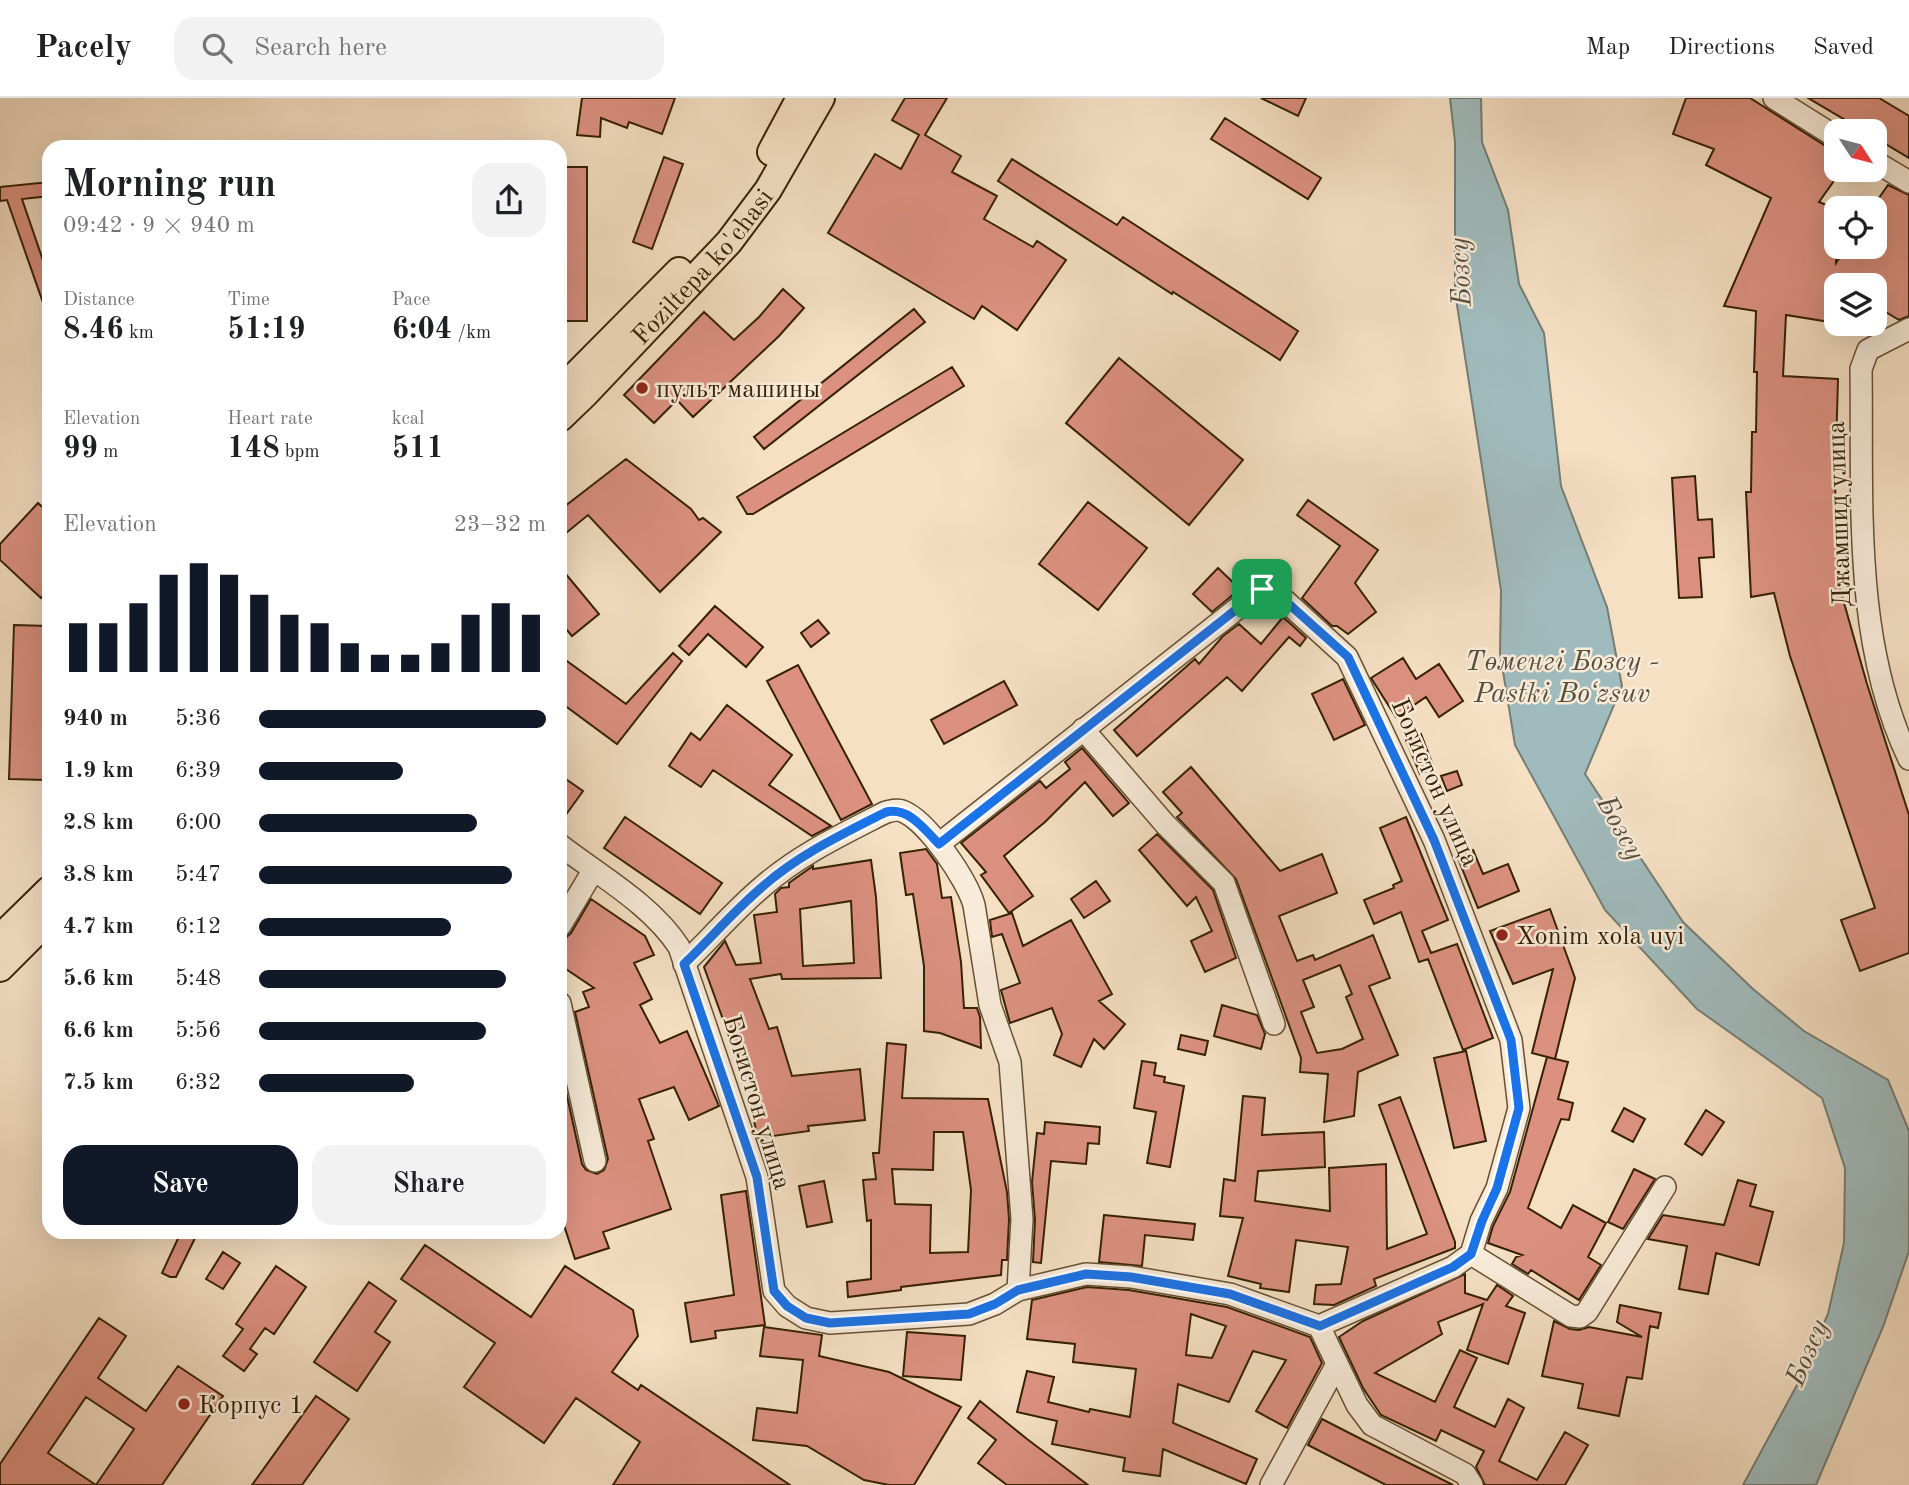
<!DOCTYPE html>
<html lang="en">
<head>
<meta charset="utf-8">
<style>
  :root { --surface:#fff; --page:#f2f2f2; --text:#202124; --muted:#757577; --line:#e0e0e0; --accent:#111827 }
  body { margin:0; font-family:"Old Standard TT",serif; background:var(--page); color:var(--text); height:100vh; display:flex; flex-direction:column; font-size:26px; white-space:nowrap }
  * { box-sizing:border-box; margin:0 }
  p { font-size:23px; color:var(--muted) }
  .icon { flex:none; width:38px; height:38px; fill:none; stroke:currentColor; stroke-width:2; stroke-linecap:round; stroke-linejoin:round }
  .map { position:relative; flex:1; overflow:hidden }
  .drawer { position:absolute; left:42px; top:42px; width:525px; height:1099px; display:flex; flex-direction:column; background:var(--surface); border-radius:21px; box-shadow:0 7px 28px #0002 }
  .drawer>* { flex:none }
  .needle { width:46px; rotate:126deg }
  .buttons { position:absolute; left:1824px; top:21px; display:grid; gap:14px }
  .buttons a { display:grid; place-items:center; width:63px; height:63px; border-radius:14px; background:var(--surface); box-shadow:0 7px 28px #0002; font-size:35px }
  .pin { position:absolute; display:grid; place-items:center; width:60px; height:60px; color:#fff; margin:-30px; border-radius:14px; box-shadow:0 4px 10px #0006 }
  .round { display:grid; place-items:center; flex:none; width:74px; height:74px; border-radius:21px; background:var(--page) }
  .summary { display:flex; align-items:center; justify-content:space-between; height:119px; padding:0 21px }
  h1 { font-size:38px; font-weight:700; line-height:52px }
  .metrics { display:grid; grid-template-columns:repeat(3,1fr); gap:10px; height:119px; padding:7px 21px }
  .metrics div { display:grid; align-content:center }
  .metrics b { font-size:30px; font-weight:700 }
  .metrics small { font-size:19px; font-weight:400 }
  .metrics p { font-size:19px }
  .chart { height:196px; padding:14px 21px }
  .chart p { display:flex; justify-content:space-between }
  .chart svg { width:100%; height:126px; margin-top:7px; stroke:var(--accent); stroke-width:6 }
  .cta { display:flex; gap:14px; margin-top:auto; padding:14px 21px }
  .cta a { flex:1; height:80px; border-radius:21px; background:var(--accent); color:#fff; font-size:28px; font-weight:700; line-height:80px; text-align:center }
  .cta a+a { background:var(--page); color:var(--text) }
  ul { padding:0 21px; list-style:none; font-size:23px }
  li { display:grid; grid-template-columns:112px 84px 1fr; align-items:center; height:52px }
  li i { height:18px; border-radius:9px; background:var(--accent) }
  header { display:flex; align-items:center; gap:42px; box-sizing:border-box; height:98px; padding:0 35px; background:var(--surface); border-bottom:2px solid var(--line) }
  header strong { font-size:33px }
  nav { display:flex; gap:38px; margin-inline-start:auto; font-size:24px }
  .search { width:490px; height:63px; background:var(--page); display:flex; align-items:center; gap:18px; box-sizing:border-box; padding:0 24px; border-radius:21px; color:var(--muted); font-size:26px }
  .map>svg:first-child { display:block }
  .water { fill:#a0bbbd; stroke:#767d73; stroke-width:2 }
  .building { fill:#dc9180; stroke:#362104; stroke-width:2; fill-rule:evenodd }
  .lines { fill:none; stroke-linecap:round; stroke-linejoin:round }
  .minor-casing { stroke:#665134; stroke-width:24 }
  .major-casing { stroke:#362104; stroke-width:30 }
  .minor { stroke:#f8ebd9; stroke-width:21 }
  .major { stroke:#f5e0c4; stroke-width:26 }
  .route-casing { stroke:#fff; stroke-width:14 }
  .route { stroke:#1a73e8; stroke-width:9 }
  .poi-dot { fill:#8f2418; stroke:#f8ebd9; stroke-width:2.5 }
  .labels { text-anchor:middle; stroke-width:5; stroke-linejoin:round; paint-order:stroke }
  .street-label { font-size:26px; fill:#362104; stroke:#f8ebd9 }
  .poi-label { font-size:26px; fill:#362104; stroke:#f8ebd9; text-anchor:start }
  .water-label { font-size:28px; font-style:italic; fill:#564f3c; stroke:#f8ebd9 }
</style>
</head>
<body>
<header>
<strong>Pacely</strong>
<div class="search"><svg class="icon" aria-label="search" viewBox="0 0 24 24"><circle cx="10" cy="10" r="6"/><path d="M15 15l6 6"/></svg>Search here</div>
<nav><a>Map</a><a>Directions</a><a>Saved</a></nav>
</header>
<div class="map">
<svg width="1909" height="1387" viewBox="0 0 1909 1387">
  <rect width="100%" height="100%" fill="#f5e0c4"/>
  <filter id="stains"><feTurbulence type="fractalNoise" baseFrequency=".00286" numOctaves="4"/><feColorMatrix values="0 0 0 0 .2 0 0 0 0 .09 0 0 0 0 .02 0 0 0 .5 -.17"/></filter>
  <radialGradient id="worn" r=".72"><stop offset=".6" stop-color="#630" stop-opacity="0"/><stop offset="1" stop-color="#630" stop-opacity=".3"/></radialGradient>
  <path class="water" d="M1450,0H1481L1482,44L1508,112L1519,186L1544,235L1561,388L1607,509L1622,588L1585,676L1683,824L1753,891L1804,933L1888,982L1909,1033V1153L1883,1229L1816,1387H1743L1797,1287L1828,1216L1844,1145L1845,1070L1822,1000L1697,911L1605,812L1515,647L1500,555L1501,492L1455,194V44Z"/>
  <path class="building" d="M582,0H675L662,36L629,24L627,30L601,20L600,39L577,37Z
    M905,0H947L925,37L961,58L952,74L997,98L984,121L1033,149L1037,143L1066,162L1017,232L982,208L974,221L828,135L875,56L901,71L919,37L892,22Z
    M1261,0H1306L1298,18Z
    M1686,0H1750L1829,50L1836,52V80L1819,104L1836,111V165L1847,149H1874V107L1888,87L1909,97V218L1899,222L1874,207V187H1836V225L1786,217L1783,278L1838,281L1835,386L1839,487L1867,586L1909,717V855L1860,873L1841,822L1875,810L1790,558L1774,495L1751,499L1746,394H1751L1752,334H1756L1757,274H1754L1756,213L1724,208L1771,100L1706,67L1714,51L1673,36Z
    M1808,0H1879L1909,18V60L1874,39V33H1864Z
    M1225,20L1321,80L1308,101L1211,41Z
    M664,59L683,66L652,151L633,144Z
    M1012,61L1117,127L1123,119L1298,233L1280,262L1173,194L1172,196L998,83Z
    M560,69H587V223H560Z
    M49,84V98L22,101L49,180V216H47L7,102L0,103V89Z
    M783,191L804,210L779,238L693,319L677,302L654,325L624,297L704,214L734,242L759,219Z
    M914,211L925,224L764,351L754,339Z
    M1119,260L1243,362L1189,427L1066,325Z
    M952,269L964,288L753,416H747L737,399Z
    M626,361L691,411L699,422L703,420L721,434L660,494L588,417L560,440V412Z
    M1695,378L1698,422L1712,421L1714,459L1699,460L1702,499L1679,500L1672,380Z
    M1308,402L1378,452L1355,485L1376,514L1348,536L1337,528H1332L1302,500L1340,448L1297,417Z
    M1088,404L1147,450L1098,512L1039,466Z
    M38,405L49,415V491L41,500L0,462V446Z
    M560,469L599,516L572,538L560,524Z
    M1218,470L1240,491L1212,514L1193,496Z
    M715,508L763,549L746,569L708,536L689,557L679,548Z
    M1283,519L1306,540L1300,548L1289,539L1242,593L1227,579L1137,658L1114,632L1195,561L1199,566L1223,538L1239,526L1261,546Z
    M818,522L829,535L811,549L801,535Z
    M14,527L49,528L46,682L9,681Z
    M673,555L682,563L617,646L560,604V558L626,606Z
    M1403,560L1416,581L1439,566L1463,603L1439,619L1426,599L1396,619L1371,580Z
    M798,567L872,706L841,722L767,583Z
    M1343,581L1365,627L1334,642L1312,596Z
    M1004,583L1017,607L944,646L931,622Z
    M727,607L792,657L769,687L831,728L812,738L713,672L701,689L669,668L691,635L700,642Z
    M1421,636L1434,670L1420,676L1406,642Z
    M1082,650L1129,705L1113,718L1085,684L1045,724L1004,758L1033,798L1009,815L981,777L986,774L961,745L1040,683L1046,690L1070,671L1065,664Z
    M1191,669L1280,773L1322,756L1337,795L1279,818L1297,863L1313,857L1315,862L1373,837L1390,880L1369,888L1398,957L1358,974L1354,1018L1324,1024L1328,976L1300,974L1301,960L1236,781L1177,719L1182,715L1163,694ZM1340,867L1352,896L1346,899L1363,941L1342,951L1317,955L1301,914L1314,909L1303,882Z
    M1457,673L1462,687L1447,693L1441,678Z
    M560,677L583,693L560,725Z
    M625,719L722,785L700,816L604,750Z
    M1406,719L1448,822L1422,833L1431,855L1457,846L1493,940L1463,952L1428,861L1419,864L1401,814L1374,826L1364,802L1394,790L1393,787L1402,783L1380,730Z
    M1157,736L1213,792L1236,860L1205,874L1191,843L1212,833L1196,799L1187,808L1139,752Z
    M926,751L937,766L942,800L951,799L961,864L964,910H977L980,919L981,950L940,935L924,933V868L913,796L906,797L900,755Z
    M1473,752L1483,776L1508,766L1519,793L1478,810L1457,758Z
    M871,762L876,799L881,880L782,881L781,876L750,881L769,931L777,929L792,978L860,971L865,1022L808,1028L809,1033L758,1040L752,1015L763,1013L729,938L704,869L725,843L736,867L761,865L754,817L777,814L775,796L781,790L789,789V785L813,768V771ZM851,803L854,865L803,868L800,811Z
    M1096,783L1110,803L1084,820L1071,801Z
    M591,801L645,838L654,857L634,865L652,901L640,907L660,945L687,933L719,1008L689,1022L674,989L639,1001L654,1041L648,1043L671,1111L603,1134L609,1150L575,1161L560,1115V966L582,1066L586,1072L597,1076L604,1072L608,1061L575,914L589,909L583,894L594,890L560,867V845L571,835Z
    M1550,811L1575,880L1555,961L1532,955L1553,871L1513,886L1490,833Z
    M1012,815L1023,848L1071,822L1112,896L1099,903L1125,926L1104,951L1094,941L1081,969L1054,957L1062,936L1052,910L1010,925L1001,892L1020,885L1002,836L992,839L990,822Z
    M1222,907L1257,917L1265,936L1261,951L1214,938Z
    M1181,937L1208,943L1205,957L1178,951Z
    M887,945L906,947L902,1000L988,1001L1007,1094L1009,1121L1007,1162H1002L1001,1177L901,1189V1192L848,1199L847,1184L871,1181V1122L867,1123L863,1082L876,1081L873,1055H879ZM934,1034H963L971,1092L968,1154L930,1155L931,1107L895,1106L892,1071L933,1072Z
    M1466,953L1486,1043L1454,1050L1434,960Z
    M1547,959L1568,964L1558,1001L1573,1005L1569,1022L1561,1021L1528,1110L1561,1130L1573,1107L1606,1125L1588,1159L1601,1167L1579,1202L1531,1172L1528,1176L1512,1166L1516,1159L1522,1157L1488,1145L1493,1128L1510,1094Z
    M1142,963L1156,965L1154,977L1165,979L1164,984L1184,988L1170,1069L1147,1065L1156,1014L1134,1010Z
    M1243,998L1265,1000L1262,1037L1324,1034L1325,1069L1258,1073L1255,1103L1330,1113L1329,1070L1386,1066L1387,1151L1427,1136L1379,1007L1400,999L1455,1144V1150L1374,1181L1376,1188L1334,1207L1314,1206L1316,1187L1341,1186L1348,1149L1296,1142L1289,1194L1260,1190L1261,1186L1228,1178L1243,1120L1220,1118L1224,1081L1235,1083Z
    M1624,1010L1645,1021L1633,1044L1612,1033Z
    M1706,1012L1724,1024L1702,1057L1685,1046Z
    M1045,1024L1100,1029L1099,1046L1088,1045L1086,1066L1051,1063L1041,1165L1033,1164L1035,1122L1032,1084L1037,1035L1044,1036Z
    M1634,1071L1655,1081L1623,1131L1608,1124Z
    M1738,1082L1756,1087L1750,1108L1773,1114L1759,1167L1716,1155L1708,1196L1679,1191L1687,1148L1648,1141L1663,1117L1724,1127Z
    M824,1083L832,1124L807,1129L799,1088Z
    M746,1093L765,1227L715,1233L716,1240L691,1244L685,1205L734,1197L721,1097Z
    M1104,1117L1195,1126L1193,1142L1145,1137L1142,1168L1099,1164Z
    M181,1134H198L176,1179H170L162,1175Z
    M425,1147L531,1219L565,1168L633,1212L638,1238L612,1274L638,1292L641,1287L790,1387H613L640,1344L576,1300L544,1345L464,1289L495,1245L401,1181Z
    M223,1154L240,1165L223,1191L206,1181Z
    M276,1168L306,1189L274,1236L265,1230L250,1251L257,1256L244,1273L223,1258L243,1231L236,1226Z
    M1465,1176V1195L1487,1202L1497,1187L1513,1198L1506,1208L1525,1215L1508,1266L1467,1252L1483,1206L1438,1224L1442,1236L1375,1275L1435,1304L1460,1252L1477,1260L1454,1309L1495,1329L1508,1301L1524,1310L1499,1363L1537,1382L1565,1334L1588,1347L1565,1387H1485L1476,1369L1484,1353L1441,1332L1436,1343L1381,1317L1363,1290L1339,1239L1363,1223Z
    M369,1184L396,1203L375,1234L390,1244L357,1293L314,1264Z
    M1087,1189L1129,1192L1227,1209L1310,1239L1322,1265L1287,1330L1256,1313L1286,1262L1253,1253L1229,1304L1178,1286L1173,1325L1257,1361L1246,1386L1163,1351L1160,1378L1123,1373L1125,1360L1052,1346L1057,1323L1017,1314L1027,1273L1054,1279L1048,1304L1089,1314L1090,1311L1130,1319L1136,1271L1073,1264L1075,1246L1027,1241L1032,1202ZM1191,1216L1226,1228L1212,1260L1186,1257Z
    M1620,1207L1661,1215L1658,1230L1650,1228L1642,1281L1627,1279L1619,1318L1578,1310L1583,1286L1542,1278L1554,1223L1570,1231L1579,1232L1589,1229L1642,1239L1617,1224Z
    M99,1220L126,1238L98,1280L146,1313L178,1268L223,1298L162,1387H0V1366ZM86,1299L134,1331L96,1387L48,1355Z
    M764,1229L822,1237L819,1258L889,1274L961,1309L914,1387H889L864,1382L807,1348L753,1342L757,1310L797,1315L803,1262L760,1258Z
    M907,1234L965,1238L961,1282L903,1278Z
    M316,1298L349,1321L302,1387H252Z
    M980,1303L1027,1341L1088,1387H1007L978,1365L996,1342L968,1320Z
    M1322,1321L1363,1342L1453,1387H1386L1308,1347Z"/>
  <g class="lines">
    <defs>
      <path id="minor" d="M1774,0L1836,39
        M1874,63L1909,84
        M1909,231L1868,252L1861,271C1863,400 1852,542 1909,661
        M1083,631L1165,726L1224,785L1274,926
        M939,746L1262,491L1272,492L1281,499L1347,559L1434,742L1511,942L1519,1010L1497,1090L1481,1123L1471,1156L1453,1169L1319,1228
        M560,747C600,778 651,806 679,849L757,1079L774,1193L787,1208L806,1220L830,1225L969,1216L995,1206L1018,1192L1086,1176L1131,1179L1230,1196L1319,1228L1357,1307L1372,1327L1465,1376L1472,1387
        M560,828L593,773
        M684,866C710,841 734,813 761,790C798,757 843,736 886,714C891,713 897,711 902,713C927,722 967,782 974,807L990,907L1010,964L1022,1121L1018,1192
        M560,905L595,1063
        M1471,1156L1571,1218L1580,1219L1587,1214L1665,1089
        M1271,1387L1337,1266"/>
      <g id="major">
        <path d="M771,54L800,0"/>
        <path d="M560,293L679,173"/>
        <path id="s1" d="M560,320L585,296L729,144L768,92L821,0"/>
        <path d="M0,840L49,792"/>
        <path d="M0,870L49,821"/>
      </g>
    </defs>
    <use href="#minor" class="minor-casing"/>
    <use href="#major" class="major-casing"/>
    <use href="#minor" class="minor"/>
    <use href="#major" class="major"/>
  </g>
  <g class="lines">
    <defs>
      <path id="route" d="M1262,491L1272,492L1281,499L1348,559L1434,742L1511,942L1519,1010L1497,1090L1482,1123L1471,1156L1453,1169L1320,1228L1230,1196L1131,1179L1086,1176L1018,1192L995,1206L969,1216L830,1225L806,1220L787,1208L774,1193L757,1079L684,866C710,841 734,813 761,790C798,757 843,736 886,714C909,709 924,731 939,746Z"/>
    </defs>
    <use href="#route" class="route-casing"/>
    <use href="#route" class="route"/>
  </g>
  <g class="poi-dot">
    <circle cx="642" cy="290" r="7"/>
    <circle cx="1502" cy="837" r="7"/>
    <circle cx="184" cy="1306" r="7"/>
  </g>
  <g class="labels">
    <g class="street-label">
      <text dy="9" stroke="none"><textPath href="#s1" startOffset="208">Foziltepa ko'chasi</textPath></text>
      <text transform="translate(1838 416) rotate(-92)" y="9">Джамшид улица</text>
      <text transform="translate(1436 684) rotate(66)" y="9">Богистон улица</text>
      <text transform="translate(758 1004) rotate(73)" y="9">Богистон улица</text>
    </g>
    <g class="poi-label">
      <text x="656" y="299">пульт машины</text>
      <text x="1516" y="846">Xonim xola uyi</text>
      <text x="198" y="1315">Корпус 1</text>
    </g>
    <g class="water-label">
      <text transform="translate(1459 174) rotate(-93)" y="10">Бозсу</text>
      <text x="1562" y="572">Төменгі Бозсу -<tspan x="1562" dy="32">Pastki Boʻzsuv</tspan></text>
      <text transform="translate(1622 729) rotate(61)" y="10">Бозсу</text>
      <text transform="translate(1806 1254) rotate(-67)" y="10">Бозсу</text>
    </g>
  </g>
  <rect width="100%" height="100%" filter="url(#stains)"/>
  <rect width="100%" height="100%" fill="url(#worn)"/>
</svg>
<div class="buttons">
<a><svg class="needle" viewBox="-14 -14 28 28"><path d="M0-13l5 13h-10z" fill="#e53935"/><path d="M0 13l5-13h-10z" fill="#757577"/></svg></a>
<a><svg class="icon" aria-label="locate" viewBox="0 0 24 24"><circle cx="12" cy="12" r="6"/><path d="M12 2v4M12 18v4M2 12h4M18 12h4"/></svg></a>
<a><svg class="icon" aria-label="layers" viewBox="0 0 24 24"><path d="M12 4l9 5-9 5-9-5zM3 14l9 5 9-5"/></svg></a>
</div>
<div class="pin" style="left:1262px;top:491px;background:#1e9e55"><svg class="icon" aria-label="arrive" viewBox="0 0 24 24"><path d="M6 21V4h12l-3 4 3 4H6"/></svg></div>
<section class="drawer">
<div class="summary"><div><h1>Morning run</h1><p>09:42 · 9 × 940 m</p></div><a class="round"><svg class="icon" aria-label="share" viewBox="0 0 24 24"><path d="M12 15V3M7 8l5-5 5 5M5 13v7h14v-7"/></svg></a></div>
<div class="metrics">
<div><p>Distance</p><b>8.46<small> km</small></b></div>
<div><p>Time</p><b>51:19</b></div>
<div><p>Pace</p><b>6:04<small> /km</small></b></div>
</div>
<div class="metrics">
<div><p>Elevation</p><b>99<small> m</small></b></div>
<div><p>Heart rate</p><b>148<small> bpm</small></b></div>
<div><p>kcal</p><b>511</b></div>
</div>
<div class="chart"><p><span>Elevation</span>23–32 m</p>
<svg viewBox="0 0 160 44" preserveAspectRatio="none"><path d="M5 44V27M15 44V27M25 44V20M35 44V10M45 44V6M55 44V10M65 44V17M75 44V24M85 44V27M95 44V34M105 44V38M115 44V38M125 44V34M135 44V24M145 44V20M155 44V24"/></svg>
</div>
<ul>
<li><b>940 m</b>5:36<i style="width:100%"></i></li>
<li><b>1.9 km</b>6:39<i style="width:50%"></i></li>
<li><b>2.8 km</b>6:00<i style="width:76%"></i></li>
<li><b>3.8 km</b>5:47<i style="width:88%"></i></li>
<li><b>4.7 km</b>6:12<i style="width:67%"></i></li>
<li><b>5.6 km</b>5:48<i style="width:86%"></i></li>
<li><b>6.6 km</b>5:56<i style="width:79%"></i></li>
<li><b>7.5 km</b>6:32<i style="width:54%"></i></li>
</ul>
<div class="cta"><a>Save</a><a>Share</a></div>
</section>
</div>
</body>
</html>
